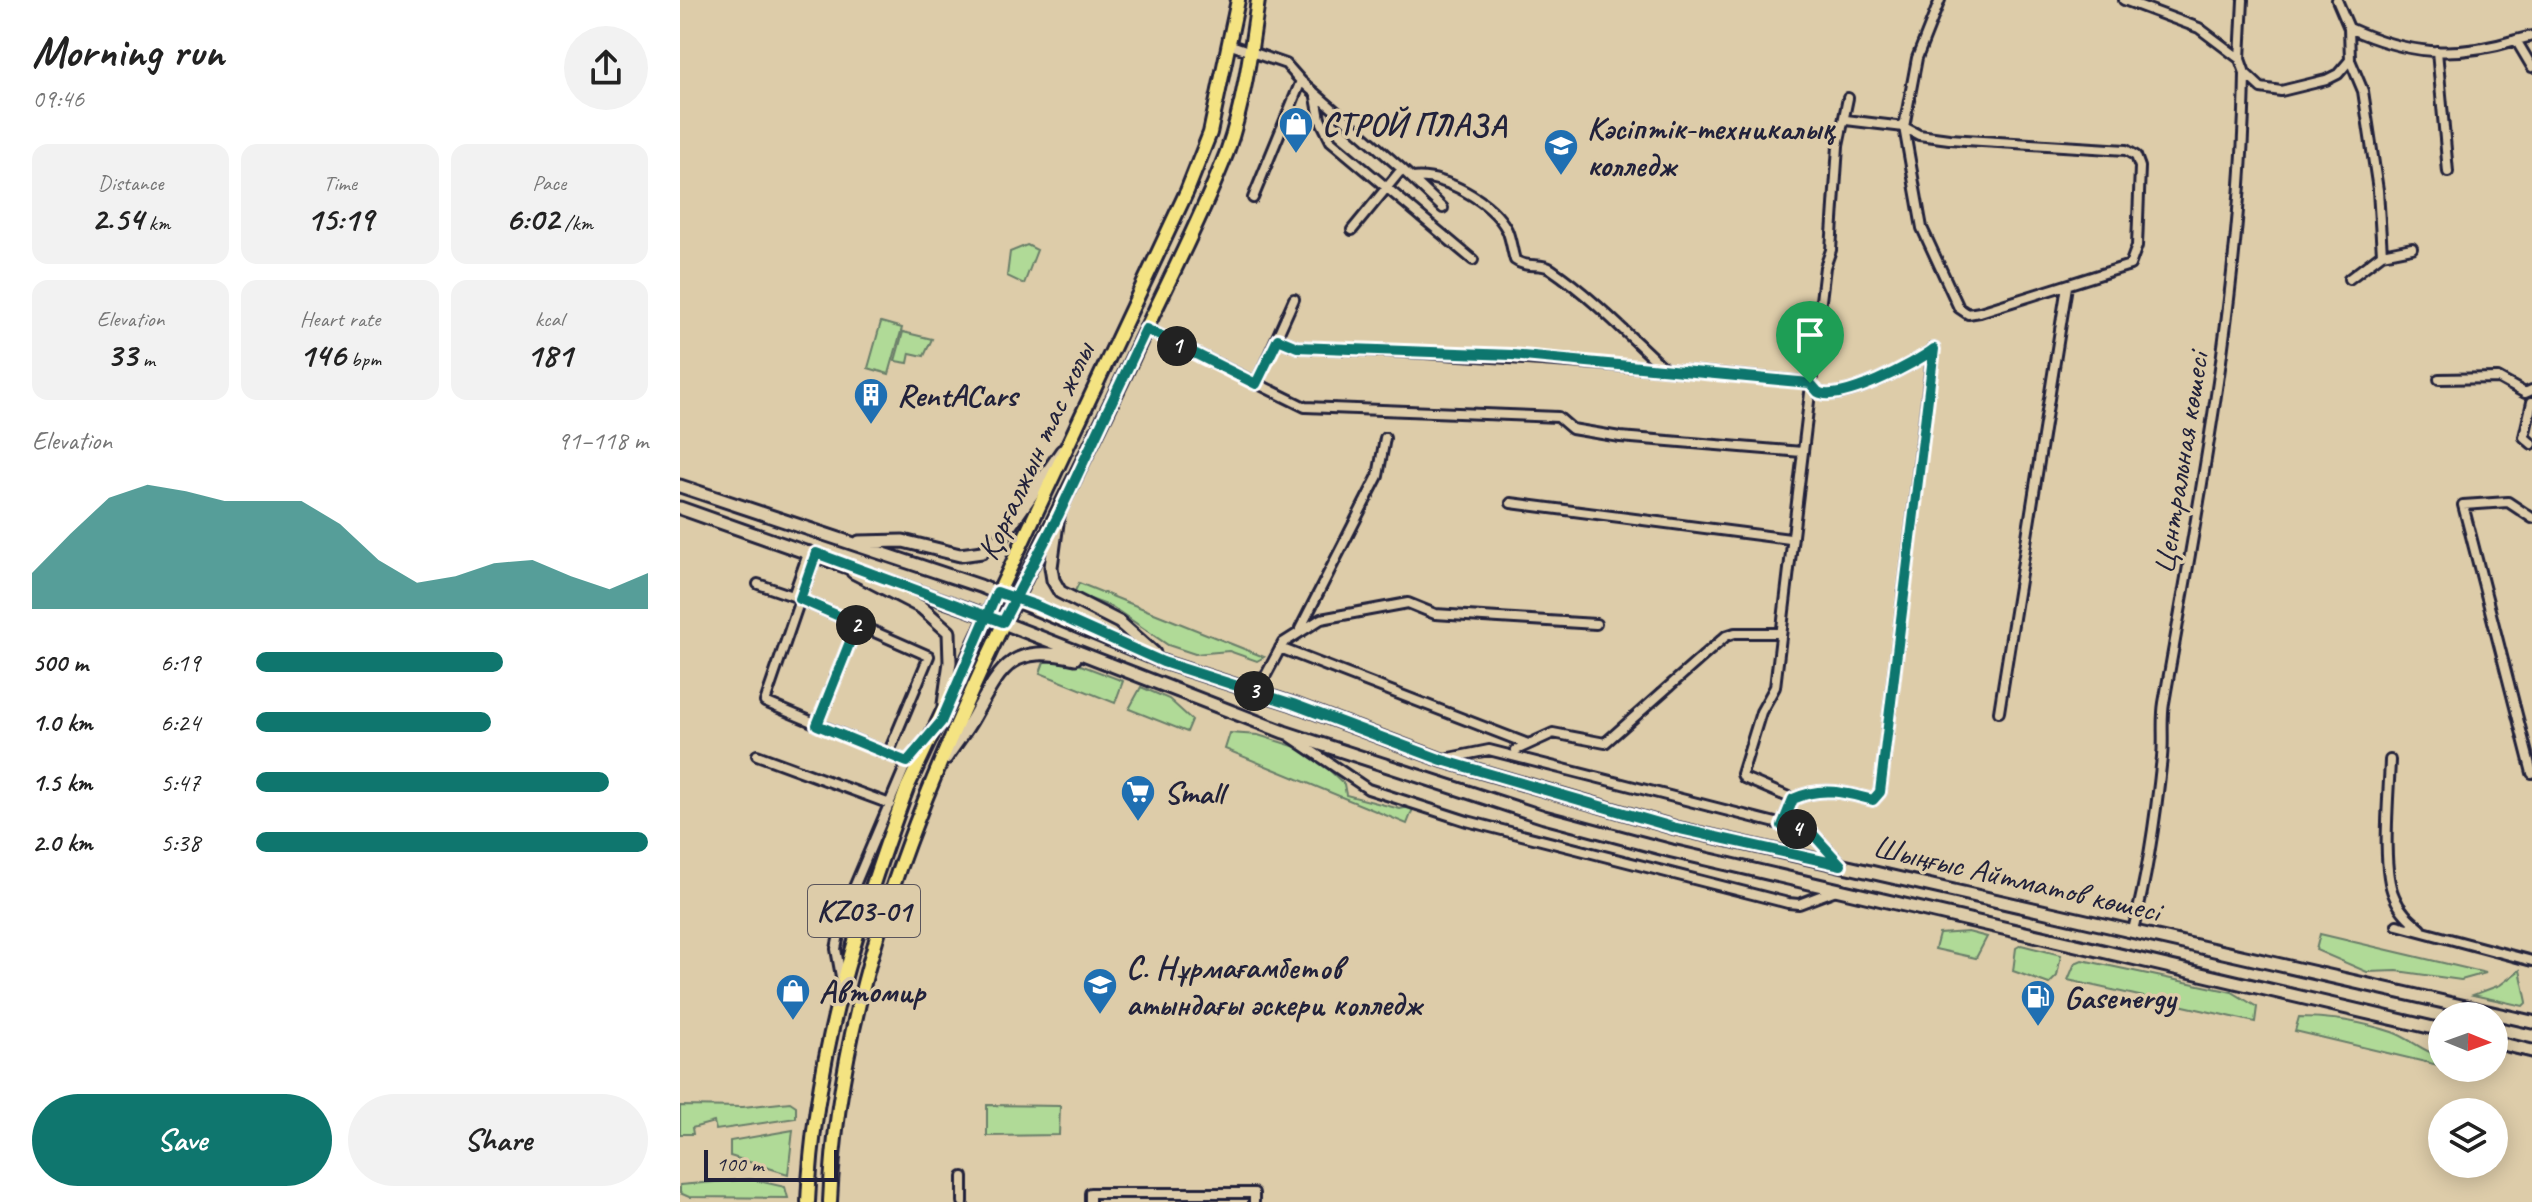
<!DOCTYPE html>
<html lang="en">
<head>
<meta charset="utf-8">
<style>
  :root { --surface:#fff; --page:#f2f2f2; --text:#222; --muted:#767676; --accent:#0f766e }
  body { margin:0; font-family:Caveat,sans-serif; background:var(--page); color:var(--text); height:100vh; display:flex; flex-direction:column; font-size:30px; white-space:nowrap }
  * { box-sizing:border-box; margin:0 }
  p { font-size:26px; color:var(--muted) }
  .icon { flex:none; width:44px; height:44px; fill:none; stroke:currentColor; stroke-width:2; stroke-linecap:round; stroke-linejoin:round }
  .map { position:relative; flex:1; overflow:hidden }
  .drawer { display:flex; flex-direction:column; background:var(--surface); width:680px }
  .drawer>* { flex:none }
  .needle { width:52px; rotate:91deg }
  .controls { position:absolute; left:1748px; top:1002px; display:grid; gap:16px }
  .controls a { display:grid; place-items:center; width:80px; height:80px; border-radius:50%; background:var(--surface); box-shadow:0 4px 20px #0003; font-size:40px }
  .scale { position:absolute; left:24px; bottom:20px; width:134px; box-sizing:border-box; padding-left:8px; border:4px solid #22223b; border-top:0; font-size:22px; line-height:28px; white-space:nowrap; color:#22223b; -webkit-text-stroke:6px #ddcca9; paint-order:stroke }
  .pin { position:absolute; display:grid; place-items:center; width:68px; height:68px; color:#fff; margin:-82px -34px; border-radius:50% 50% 50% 0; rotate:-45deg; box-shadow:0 0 8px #0007 }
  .pin .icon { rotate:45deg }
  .km { position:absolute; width:40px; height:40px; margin:-20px; border-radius:50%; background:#222; color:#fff; font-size:22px; line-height:40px; text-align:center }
  .round { display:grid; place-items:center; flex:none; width:84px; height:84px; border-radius:42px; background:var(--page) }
  .summary { display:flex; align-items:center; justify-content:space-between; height:136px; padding:0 32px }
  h1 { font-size:44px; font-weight:600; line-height:60px }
  .metrics { display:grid; grid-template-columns:repeat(3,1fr); gap:12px; height:136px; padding:8px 32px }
  .metrics div { display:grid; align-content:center; border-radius:16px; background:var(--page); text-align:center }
  .metrics b { font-size:34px; font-weight:600 }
  .metrics small { font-size:22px; font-weight:400 }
  .metrics p { font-size:22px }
  .chart { height:224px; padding:16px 32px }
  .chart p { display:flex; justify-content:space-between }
  .chart svg { width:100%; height:144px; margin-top:8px; fill:var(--accent); opacity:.7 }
  .primary-button { display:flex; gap:16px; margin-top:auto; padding:16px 32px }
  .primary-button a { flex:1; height:92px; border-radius:48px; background:var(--accent); color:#fff; font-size:32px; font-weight:600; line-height:92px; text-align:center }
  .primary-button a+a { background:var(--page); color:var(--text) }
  ul { padding:0 32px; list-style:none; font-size:26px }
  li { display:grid; grid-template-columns:128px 96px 1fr; align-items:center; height:60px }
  li i { height:20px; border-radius:10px; background:var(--accent) }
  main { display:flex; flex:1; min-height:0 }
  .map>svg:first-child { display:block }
  .green { fill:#b0da97; stroke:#697e69; stroke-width:2 }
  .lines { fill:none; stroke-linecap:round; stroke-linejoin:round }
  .street-casing { stroke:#22223b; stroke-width:14 }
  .secondary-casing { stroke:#22223b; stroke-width:17 }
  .primary-casing { stroke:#22223b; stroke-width:18 }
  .street { stroke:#ddcca9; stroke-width:8 }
  .secondary { stroke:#ddcca9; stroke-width:11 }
  .primary { stroke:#f4e382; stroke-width:12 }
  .route-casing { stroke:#fff; stroke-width:16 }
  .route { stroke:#0f766e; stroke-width:10 }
  .labels { text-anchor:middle; stroke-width:7; stroke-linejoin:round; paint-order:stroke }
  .shield { fill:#ddcca9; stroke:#5a555c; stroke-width:2 }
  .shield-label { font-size:30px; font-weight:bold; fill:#22223b }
  .poi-label { font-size:32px; font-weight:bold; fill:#22223b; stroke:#ddcca9; text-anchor:start }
  .street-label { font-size:32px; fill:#22223b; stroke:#ddcca9 }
</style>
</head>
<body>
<main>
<section class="drawer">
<div class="summary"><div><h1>Morning run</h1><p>09:46</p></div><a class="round"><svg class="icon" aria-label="share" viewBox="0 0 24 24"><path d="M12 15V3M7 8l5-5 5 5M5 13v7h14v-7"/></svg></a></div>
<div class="metrics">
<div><p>Distance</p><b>2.54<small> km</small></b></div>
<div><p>Time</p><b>15:19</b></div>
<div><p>Pace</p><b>6:02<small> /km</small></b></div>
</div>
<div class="metrics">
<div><p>Elevation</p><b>33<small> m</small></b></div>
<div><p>Heart rate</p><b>146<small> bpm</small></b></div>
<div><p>kcal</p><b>181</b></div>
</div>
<div class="chart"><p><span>Elevation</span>91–118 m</p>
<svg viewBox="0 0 160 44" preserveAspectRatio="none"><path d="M0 44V33L10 21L20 10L30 6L40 8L50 11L60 11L70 11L80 18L90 29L100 36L110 34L120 30L130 29L140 34L150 38L160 33V44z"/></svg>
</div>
<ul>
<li><b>500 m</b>6:19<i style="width:63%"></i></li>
<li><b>1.0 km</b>6:24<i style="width:60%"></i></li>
<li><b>1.5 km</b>5:47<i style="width:90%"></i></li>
<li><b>2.0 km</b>5:38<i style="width:100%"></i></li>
</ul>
<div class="primary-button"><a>Save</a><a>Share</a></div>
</section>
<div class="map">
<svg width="1852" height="1202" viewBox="0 0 1852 1202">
  <rect width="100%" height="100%" fill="#ddcca9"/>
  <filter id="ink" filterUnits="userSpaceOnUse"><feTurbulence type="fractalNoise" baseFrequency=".0125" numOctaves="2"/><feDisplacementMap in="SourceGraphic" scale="16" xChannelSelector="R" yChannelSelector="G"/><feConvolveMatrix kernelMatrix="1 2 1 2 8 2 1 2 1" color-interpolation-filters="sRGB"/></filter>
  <g filter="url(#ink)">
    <path class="green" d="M347,245L357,250L344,284L327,276L330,252Z
      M201,322L222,328L209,374L188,368Z
      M223,332L252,339L244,356L230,353L228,363L215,361Z
      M399,583L584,657L577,661L549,651L515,654L488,645L432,607L394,593Z
      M390,661L443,681L435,703L360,673L364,662Z
      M461,687L489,699L512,720L507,732L449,709Z
      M550,733L578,735L629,751L664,784L666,795L720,809L734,806L727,824L545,749Z
      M1288,932L1307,937L1296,958L1255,949L1259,934Z
      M1640,934L1806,973L1781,980L1717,971L1687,972L1636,950Z
      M1341,945L1381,955L1377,976L1369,984L1333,971L1336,948Z
      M1402,960L1552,992L1577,1007L1575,1022L1388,980L1395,963Z
      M1840,970L1847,1002L1843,1006L1793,995L1820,985Z
      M1619,1017C1649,1017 1682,1022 1712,1032C1730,1038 1741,1051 1762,1057V1066L1615,1031Z
      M110,1102L116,1106V1118L36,1130L34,1122L12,1128L13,1134H0V1106L63,1107Z
      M307,1105L380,1106L379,1135L307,1136Z
      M113,1130L108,1174L50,1156V1141Z
      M70,1179L105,1187L108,1198L9,1197L0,1193V1185Z"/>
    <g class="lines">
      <defs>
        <path id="street" d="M1444,0L1519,28L1560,59
          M1657,0L1669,28C1726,54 1774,59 1836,40L1852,67
          M1669,28L1670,60L1683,91L1698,190L1702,254L1732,248
          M1836,40L1852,36
          M551,45L606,64L621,81L573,198
          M1757,51L1768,172
          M1565,73L1581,88L1601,91L1646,80L1658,74L1670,60
          M621,81L722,169L672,230
          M636,97L640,119L651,141L793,260
          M1166,120L1224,127L1239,135L1269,139L1446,150L1456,156L1460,167L1457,246L1450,265L1300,312L1288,314L1279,308L1242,228L1224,127L1237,58L1260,0
          M722,169L763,208
          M732,178C763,174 812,201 827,230C831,239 832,251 835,260C847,269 861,262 871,269C912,297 947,334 984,368
          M1669,279L1702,254
          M466,329L625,407L878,417L892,429L940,437L1122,452
          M598,339L617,347C789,354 959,365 1130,383C1131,384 1137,392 1139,392C1159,404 1236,363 1254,349
          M1759,379L1818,378L1845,393L1852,390
          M576,384L614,299
          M1852,402L1844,437L1852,444
          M831,503L1110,539
          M1852,518L1828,502L1783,505L1852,773
          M136,553L85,702L227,762
          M78,584L113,596L129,551
          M120,599L249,656L208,754
          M620,629L698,476L705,438
          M600,648L848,744
          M586,675L603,643L641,619L728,603L755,614L916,624
          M1319,712L1387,286
          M137,725L177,624
          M611,737L688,789L787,821L1108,903L1119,904L1156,890
          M836,750L873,733L925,743L1046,636L1055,633H1100
          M77,755L210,804
          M764,759L809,750L1131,832L1161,864
          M1710,760C1709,794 1701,867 1714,896C1720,911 1729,919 1741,929
          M1113,799C1141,786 1164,792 1193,800L1200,792L1253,349
          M1102,826L1113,799L1064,778L1062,774L1081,712L1095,687L1145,267L1151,250L1158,146L1168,98
          M1717,925L1852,961
          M1453,930C1468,874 1476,815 1482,757C1484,739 1481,721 1484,703C1520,495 1562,286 1565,73L1560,59L1563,0
          M162,982L156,949L164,911L227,762L245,741
          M283,1202V1177
          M410,1202V1193H574V1202"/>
        <path id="secondary" d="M0,486L300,586L483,662L613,704L762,760L996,828L1852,1022
          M0,508L290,610L604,732L864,817L992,851L1762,1030
          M378,516L371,567L373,580L380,592L439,622L474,653
          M179,542L223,541L280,555L302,552L323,536L382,451
          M173,572L241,607L269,632L270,662L264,704
          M266,758C275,744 286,731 294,716C322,666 331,644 395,658
          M1814,1042L1852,1051"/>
        <path id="primary" d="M128,1202C134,1058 177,922 227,788L507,191L530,133L558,0
          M150,1202C163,895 326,629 453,357C484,289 520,222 547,152C564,104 571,50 578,0"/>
      </defs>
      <use href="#street" class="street-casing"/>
      <use href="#secondary" class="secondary-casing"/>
      <use href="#primary" class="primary-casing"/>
      <use href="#street" class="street"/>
      <use href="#secondary" class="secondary"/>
      <use href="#primary" class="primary"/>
    </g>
  </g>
  <g class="lines" filter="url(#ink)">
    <defs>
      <path id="route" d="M1130,383L832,355L617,347L598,339L576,384L466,329L378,516L323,622L290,610L136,553L120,599L177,624L137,725L227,762L261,722L317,592L355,605L483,662L613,704L762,760L996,828L1161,865L1131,832L1102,826L1113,799C1141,786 1164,792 1193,800L1200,792L1254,349C1236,363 1159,404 1138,392C1138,392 1131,384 1130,383"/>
    </defs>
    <use href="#route" class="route-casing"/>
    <use href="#route" class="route"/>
  </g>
  <defs>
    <symbol id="shop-pin" viewBox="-11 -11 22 30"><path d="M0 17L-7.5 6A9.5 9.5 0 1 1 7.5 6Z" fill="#1f6fb2" stroke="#ddcca9"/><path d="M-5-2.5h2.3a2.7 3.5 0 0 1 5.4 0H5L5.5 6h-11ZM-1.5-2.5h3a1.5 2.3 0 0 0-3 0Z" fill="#fff"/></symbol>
    <symbol id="university-pin" viewBox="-11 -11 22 30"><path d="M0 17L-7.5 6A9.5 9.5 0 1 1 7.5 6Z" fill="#1f6fb2" stroke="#ddcca9"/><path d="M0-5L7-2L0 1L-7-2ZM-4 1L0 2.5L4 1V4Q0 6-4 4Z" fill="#fff"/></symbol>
    <symbol id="building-pin" viewBox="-11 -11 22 30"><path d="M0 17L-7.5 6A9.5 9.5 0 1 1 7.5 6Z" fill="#1f6fb2" stroke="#ddcca9"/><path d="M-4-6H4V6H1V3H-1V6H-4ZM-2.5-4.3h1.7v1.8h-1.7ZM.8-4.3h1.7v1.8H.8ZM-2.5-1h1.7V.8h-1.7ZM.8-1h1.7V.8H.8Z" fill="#fff"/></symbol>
    <symbol id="supermarket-pin" viewBox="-11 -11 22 30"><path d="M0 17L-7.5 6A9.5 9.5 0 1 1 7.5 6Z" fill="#1f6fb2" stroke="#ddcca9"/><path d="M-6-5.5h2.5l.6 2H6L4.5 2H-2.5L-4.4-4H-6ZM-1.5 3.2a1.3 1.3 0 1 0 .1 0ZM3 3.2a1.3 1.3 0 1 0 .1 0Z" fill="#fff"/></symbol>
    <symbol id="fuel-pin" viewBox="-11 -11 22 30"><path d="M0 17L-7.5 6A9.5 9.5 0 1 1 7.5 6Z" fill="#1f6fb2" stroke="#ddcca9"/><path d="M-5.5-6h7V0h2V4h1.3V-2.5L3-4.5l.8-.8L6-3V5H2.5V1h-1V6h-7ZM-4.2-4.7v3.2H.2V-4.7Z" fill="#fff"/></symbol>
  </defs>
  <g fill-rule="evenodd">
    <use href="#shop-pin" x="596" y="104" width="40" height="54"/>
    <use href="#university-pin" x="861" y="126" width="40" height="54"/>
    <use href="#building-pin" x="171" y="375" width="40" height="54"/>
    <use href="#supermarket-pin" x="438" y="772" width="40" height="54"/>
    <use href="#university-pin" x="400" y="965" width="40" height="54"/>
    <use href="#shop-pin" x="93" y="971" width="40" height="54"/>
    <use href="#fuel-pin" x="1338" y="977" width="40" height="54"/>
  </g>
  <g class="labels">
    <rect class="shield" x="128" y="885" width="112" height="52" rx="6"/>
    <g class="shield-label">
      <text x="184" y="921">KZ03-01</text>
    </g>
    <g class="poi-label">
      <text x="642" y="135">СТРОЙ ПЛАЗА</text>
      <text x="907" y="139">Кәсіптік-техникалық<tspan x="907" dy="37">колледж</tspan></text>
      <text x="217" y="406">RentACars</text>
      <text x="484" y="803">Small</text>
      <text x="446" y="978">С. Нұрмағамбетов<tspan x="446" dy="37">атындағы әскери колледж</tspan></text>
      <text x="139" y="1002">Автомир</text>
      <text x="1384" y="1008">Gasenergy</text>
    </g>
    <g class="street-label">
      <text transform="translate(355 451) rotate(-65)" y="11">Қорғалжын тас жолы</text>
      <text transform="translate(1500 463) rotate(-81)" y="11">Центральная көшесі</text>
      <text transform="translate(1337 878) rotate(13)" y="11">Шыңғыс Айтматов көшесі</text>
    </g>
  </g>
</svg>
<div class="controls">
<a><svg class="needle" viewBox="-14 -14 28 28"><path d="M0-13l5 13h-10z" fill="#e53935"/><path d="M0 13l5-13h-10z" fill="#767676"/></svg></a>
<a><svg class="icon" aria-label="layers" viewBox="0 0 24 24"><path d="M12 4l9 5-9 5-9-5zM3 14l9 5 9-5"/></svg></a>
</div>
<div class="scale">100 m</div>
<div class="pin" style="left:1130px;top:383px;background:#1e9e55"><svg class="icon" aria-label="arrive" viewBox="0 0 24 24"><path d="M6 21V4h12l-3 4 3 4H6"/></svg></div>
<b class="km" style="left:497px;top:346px">1</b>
<b class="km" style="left:176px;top:625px">2</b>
<b class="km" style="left:574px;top:691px">3</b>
<b class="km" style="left:1117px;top:829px">4</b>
</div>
</main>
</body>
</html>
